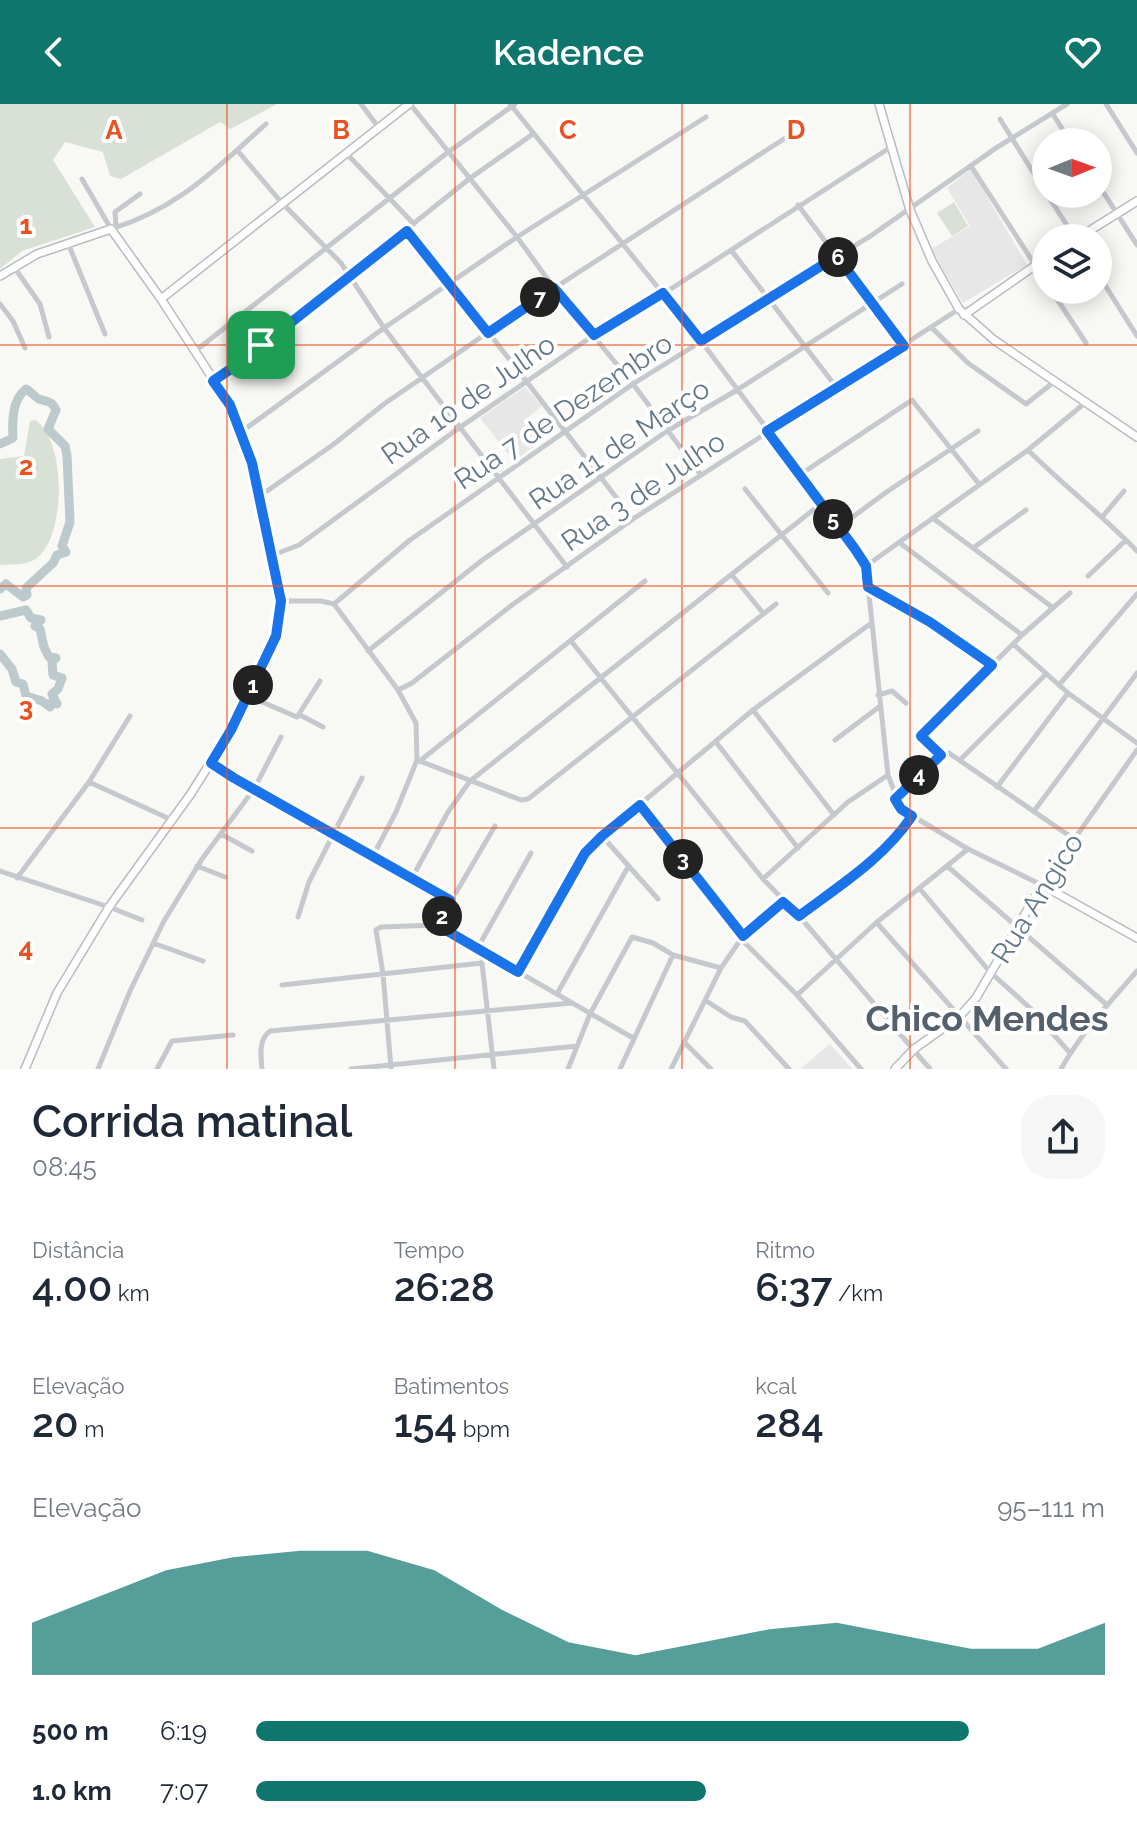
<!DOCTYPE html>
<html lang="pt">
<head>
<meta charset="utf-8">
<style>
  :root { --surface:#fff; --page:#f6f6f7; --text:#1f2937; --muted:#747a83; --accent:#0f766e }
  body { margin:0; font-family:Raleway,sans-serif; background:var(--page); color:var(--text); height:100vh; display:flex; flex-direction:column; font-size:30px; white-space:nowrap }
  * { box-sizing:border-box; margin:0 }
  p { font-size:26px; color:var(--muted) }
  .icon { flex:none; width:44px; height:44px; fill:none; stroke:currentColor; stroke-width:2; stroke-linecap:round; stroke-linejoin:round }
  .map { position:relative; height:965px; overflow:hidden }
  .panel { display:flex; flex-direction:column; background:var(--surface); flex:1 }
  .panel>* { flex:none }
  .needle { width:52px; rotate:89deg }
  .buttons { position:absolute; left:1032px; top:24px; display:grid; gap:16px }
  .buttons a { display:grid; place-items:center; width:80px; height:80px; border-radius:50%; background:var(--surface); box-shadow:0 4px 20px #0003; font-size:40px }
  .pin { position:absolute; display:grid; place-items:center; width:68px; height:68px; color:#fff; margin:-34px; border-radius:16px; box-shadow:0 4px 12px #0006 }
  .km { position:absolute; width:40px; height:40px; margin:-20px; border-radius:50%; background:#222; color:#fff; font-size:22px; line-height:40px; text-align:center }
  .round { display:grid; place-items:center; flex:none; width:84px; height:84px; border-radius:32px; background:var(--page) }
  .head { display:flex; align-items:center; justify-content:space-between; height:136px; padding:0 32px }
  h1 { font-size:44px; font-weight:600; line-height:60px }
  .figures { display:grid; grid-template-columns:repeat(3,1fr); gap:12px; height:136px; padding:8px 32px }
  .figures div { display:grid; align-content:center }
  .figures b { font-size:40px; font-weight:600 }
  .figures small { font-size:22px; font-weight:400 }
  .figures p { font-size:22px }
  .chart { height:224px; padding:16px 32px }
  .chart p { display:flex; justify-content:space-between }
  .chart svg { width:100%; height:144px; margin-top:8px; fill:var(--accent); opacity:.7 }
  ul { padding:0 32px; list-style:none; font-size:26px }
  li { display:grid; grid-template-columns:128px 96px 1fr; align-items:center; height:60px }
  li i { height:20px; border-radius:10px; background:var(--accent) }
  header { display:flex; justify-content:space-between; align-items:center; height:104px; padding:0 32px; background:var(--accent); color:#fff; font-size:36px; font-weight:600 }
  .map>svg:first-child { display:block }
  .built { fill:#e6e7e6 }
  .green { fill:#d9e0d6 }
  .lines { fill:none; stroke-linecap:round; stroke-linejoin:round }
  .river { stroke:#bcc9cd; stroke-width:9 }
  .secondary-casing { stroke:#b7bdc1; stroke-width:10 }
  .street { stroke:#c5c9cd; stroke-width:5 }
  .secondary { stroke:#fff; stroke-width:7 }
  .route-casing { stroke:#fff; stroke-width:16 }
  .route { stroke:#1a73e8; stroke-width:10 }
  .grid { fill:none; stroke:#ec5120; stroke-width:2; stroke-opacity:0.55 }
  .labels { text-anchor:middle; stroke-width:8; stroke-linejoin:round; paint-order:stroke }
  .street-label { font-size:28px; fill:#657888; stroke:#fff }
  .district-label { font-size:36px; font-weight:bold; fill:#54616c; stroke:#fff }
  .grid-label { font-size:26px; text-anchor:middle; font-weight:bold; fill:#ec5120; stroke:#fff; stroke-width:8; stroke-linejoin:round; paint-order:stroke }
</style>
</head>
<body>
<header><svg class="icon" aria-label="back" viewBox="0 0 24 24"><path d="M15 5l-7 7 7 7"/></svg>Kadence<svg class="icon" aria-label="heart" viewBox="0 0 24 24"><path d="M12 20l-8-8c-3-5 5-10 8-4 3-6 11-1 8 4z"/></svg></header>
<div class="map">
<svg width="1137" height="965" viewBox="0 0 1137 965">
  <rect width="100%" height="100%" fill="#f8f8f5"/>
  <path class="built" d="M971,65L1027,161L963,199L931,145L970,122L947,84Z
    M525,283L542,302L526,315L542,336L514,357L480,314Z
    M830,940L852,965H800Z"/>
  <path class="green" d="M0,0H277L230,25L220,18L121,75L110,72L103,48L65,38L53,56L95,123L22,147L0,165Z
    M954,98L968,122L952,132L937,109Z
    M35,316C67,336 66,432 37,454C27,462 12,460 0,461V355L24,352L30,317Z"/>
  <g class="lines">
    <path class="river" d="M0,340L13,334C12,317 12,296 26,285C30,287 35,293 39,295C48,298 51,296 56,306L48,325L65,342L67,352L70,418L62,442L66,448L57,451L53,459L26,484L27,491L23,493L6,480L0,485
      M0,512L26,506L31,514L41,516L35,522L40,525L44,543L49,553L56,554L52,558L53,571L62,574L58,585L52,590L57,600L53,596L50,603L42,597L26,592L23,580L16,578L12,565L0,550"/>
    <defs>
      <path id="secondary" d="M879,0L910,106L932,157L959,205L994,236L1137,333
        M1078,134L1137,97
        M0,172L37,150L111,125L161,195L230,301L252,359L278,472L281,497L280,514L276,532L231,626L190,691L109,803L74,861L57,889L25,965
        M161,195L409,0
        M964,211L1046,154
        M895,965L914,945L959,913L976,894L1042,781L1137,834"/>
    </defs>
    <use href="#secondary" class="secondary-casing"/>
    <path class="street" d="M361,0L379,24
      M410,0L517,133L554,184L633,280L701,371
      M510,0L701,237L801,370L866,462L888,671L901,705L968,745L1042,781L1137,646
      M1106,0L1137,49
      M1052,9L1071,38
      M1000,15L1046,89
      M237,46L282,99L341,159L384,224L567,463
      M346,49L414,120
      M971,62L1046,178
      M82,75L111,125C179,104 214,66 266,20
      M1098,80L1137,141
      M1047,90L1075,134
      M798,101L904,242
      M116,123L115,108L140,90
      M407,127L451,180L633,415
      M68,139L105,230
      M731,146L837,284
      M14,163L40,200L49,233
      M1098,170L1137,232
      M1051,186L1086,239
      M0,200L13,217L25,244
      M932,224L968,259L1026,300L1054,278
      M194,248L447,49L515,0
      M214,276L241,258L469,75L533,30
      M241,328L384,224L517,133L706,13
      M1028,346C1063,381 1102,411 1137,447
      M801,370L912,296L979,380
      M745,385L828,489
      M260,392L334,340L384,300L519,207L793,29
      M1103,412L1124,387
      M934,415L1052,503
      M839,423L888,387L978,327
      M900,439L1022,531
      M973,444L1026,406
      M273,451L299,441L459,324L594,231L666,188L891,43
      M866,462L1028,346L1085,299
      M732,471L763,509
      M1088,472L1126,436
      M869,484L930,518L992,561
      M281,497H321L334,500
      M334,500L410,436L633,280L872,131L996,44L1067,0
      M334,500L398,586L416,619L417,656L396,708L373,752
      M571,537L763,775L799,812L930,965
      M1013,540L1068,589L1137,639
      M368,547L481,457L667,327L737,286L902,180
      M1059,581L1137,490
      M398,586L412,579L512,501L633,415L959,205
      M878,591L892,587L906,599
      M248,592L297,613L320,577
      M753,606L834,711
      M300,611L323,623
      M835,636L879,603
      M716,638L798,744
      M941,651L921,632L1022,531L1070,489
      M941,651L949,649L1074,735
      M417,656L521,696L528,695L776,500
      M421,656L645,477
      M960,656L1046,570
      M211,659L450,796
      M89,678L172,716
      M997,683L1068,589
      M895,695L941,651
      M640,701L743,832
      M1034,707L1137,569
      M221,730L252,747
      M602,732L658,795
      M197,762L225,773
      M947,762L1107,901
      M0,767L109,803L142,816
      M17,774L89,678L130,612
      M412,774L448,708L470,677L822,399
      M763,775L848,698L888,671
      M920,785L990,868L1030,904L1070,949
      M799,812C839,782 884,754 912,712
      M298,813L309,778L362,674
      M877,819L1006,965
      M437,821L633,934
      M437,821L495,722
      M741,835L797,891L861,965
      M153,839L203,857
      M477,845L531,749
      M483,848L482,859L494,965
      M518,868L576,762L602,732L753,606L870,520
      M282,881L482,859
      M557,890L628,763
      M797,891L877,818L968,745
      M705,896L731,913L745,917L789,965
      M684,938L711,965
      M391,964L383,870L376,826L381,823L437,821
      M98,965L130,887L164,817L202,755L254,685L281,633
      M157,965L172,937L233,931
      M262,965C261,952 258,936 270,927L572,899
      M351,965L577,942
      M568,965L590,910L632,833L653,839L673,851L721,864
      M620,965L673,851
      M671,965L721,864L741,835L783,798
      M1061,965C1081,929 1110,898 1137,867"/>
    <use href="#secondary" class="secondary"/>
  </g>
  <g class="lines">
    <defs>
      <path id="route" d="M407,127L488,229L554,184L594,231L663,189L701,237L837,152L904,242L767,327L855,445L866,462L868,483L930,518L992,561L921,632L941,651L895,695L901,705L912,712C884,754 839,782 799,812L783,798L743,832L640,701L602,732L585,749L518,868L437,821L450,796L234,674L211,659L231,626L276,532L281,497L252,359L230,301L213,277L241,258Z"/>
    </defs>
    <use href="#route" class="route-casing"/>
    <use href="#route" class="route"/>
  </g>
  <path class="grid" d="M227,0V965M455,0V965M682,0V965M910,0V965M0,241H1137M0,482H1137M0,724H1137"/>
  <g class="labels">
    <g class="street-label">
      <text transform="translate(468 295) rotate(-35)" y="10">Rua 10 de Julho</text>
      <text transform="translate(563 307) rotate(-34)" y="10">Rua 7 de Dezembro</text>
      <text transform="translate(619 340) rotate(-34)" y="10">Rua 11 de Março</text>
      <text transform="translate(643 387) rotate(-34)" y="10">Rua 3 de Julho</text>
      <text transform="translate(1037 794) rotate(-58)" y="10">Rua Angico</text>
    </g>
    <g class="district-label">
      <text x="987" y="927">Chico Mendes</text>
    </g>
  </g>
  <g class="grid-label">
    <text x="114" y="35">A</text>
    <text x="341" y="35">B</text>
    <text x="568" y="35">C</text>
    <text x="796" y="35">D</text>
    <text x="26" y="130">1</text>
    <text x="26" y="371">2</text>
    <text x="26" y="612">3</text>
    <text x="26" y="853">4</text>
  </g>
</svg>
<div class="buttons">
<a><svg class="needle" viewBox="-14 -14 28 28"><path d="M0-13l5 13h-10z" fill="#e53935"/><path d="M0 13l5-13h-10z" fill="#747a83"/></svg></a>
<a><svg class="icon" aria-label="layers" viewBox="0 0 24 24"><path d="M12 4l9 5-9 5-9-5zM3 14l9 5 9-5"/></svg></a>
</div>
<div class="pin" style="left:261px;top:241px;background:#1e9e55"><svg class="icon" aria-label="arrive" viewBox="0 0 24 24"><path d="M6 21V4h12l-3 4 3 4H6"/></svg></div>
<b class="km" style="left:253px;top:581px">1</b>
<b class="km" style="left:442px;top:812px">2</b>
<b class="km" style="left:683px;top:755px">3</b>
<b class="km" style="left:919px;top:671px">4</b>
<b class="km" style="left:833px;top:415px">5</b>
<b class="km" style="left:838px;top:153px">6</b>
<b class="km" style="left:540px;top:193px">7</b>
</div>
<section class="panel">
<div class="head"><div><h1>Corrida matinal</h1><p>08:45</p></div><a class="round"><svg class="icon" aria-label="share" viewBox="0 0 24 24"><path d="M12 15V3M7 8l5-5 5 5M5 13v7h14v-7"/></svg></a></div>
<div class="figures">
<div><p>Distância</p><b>4.00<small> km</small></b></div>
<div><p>Tempo</p><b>26:28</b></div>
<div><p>Ritmo</p><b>6:37<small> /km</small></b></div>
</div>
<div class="figures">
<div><p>Elevação</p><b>20<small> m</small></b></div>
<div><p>Batimentos</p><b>154<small> bpm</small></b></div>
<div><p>kcal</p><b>284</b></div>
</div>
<div class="chart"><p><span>Elevação</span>95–111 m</p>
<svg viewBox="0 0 160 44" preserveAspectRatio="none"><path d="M0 44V28L10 20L20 12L30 8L40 6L50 6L60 12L70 24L80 34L90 38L100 34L110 30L120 28L130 32L140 36L150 36L160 28V44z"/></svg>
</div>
<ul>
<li><b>500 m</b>6:19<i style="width:84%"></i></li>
<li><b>1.0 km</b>7:07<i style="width:53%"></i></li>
</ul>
</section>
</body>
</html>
